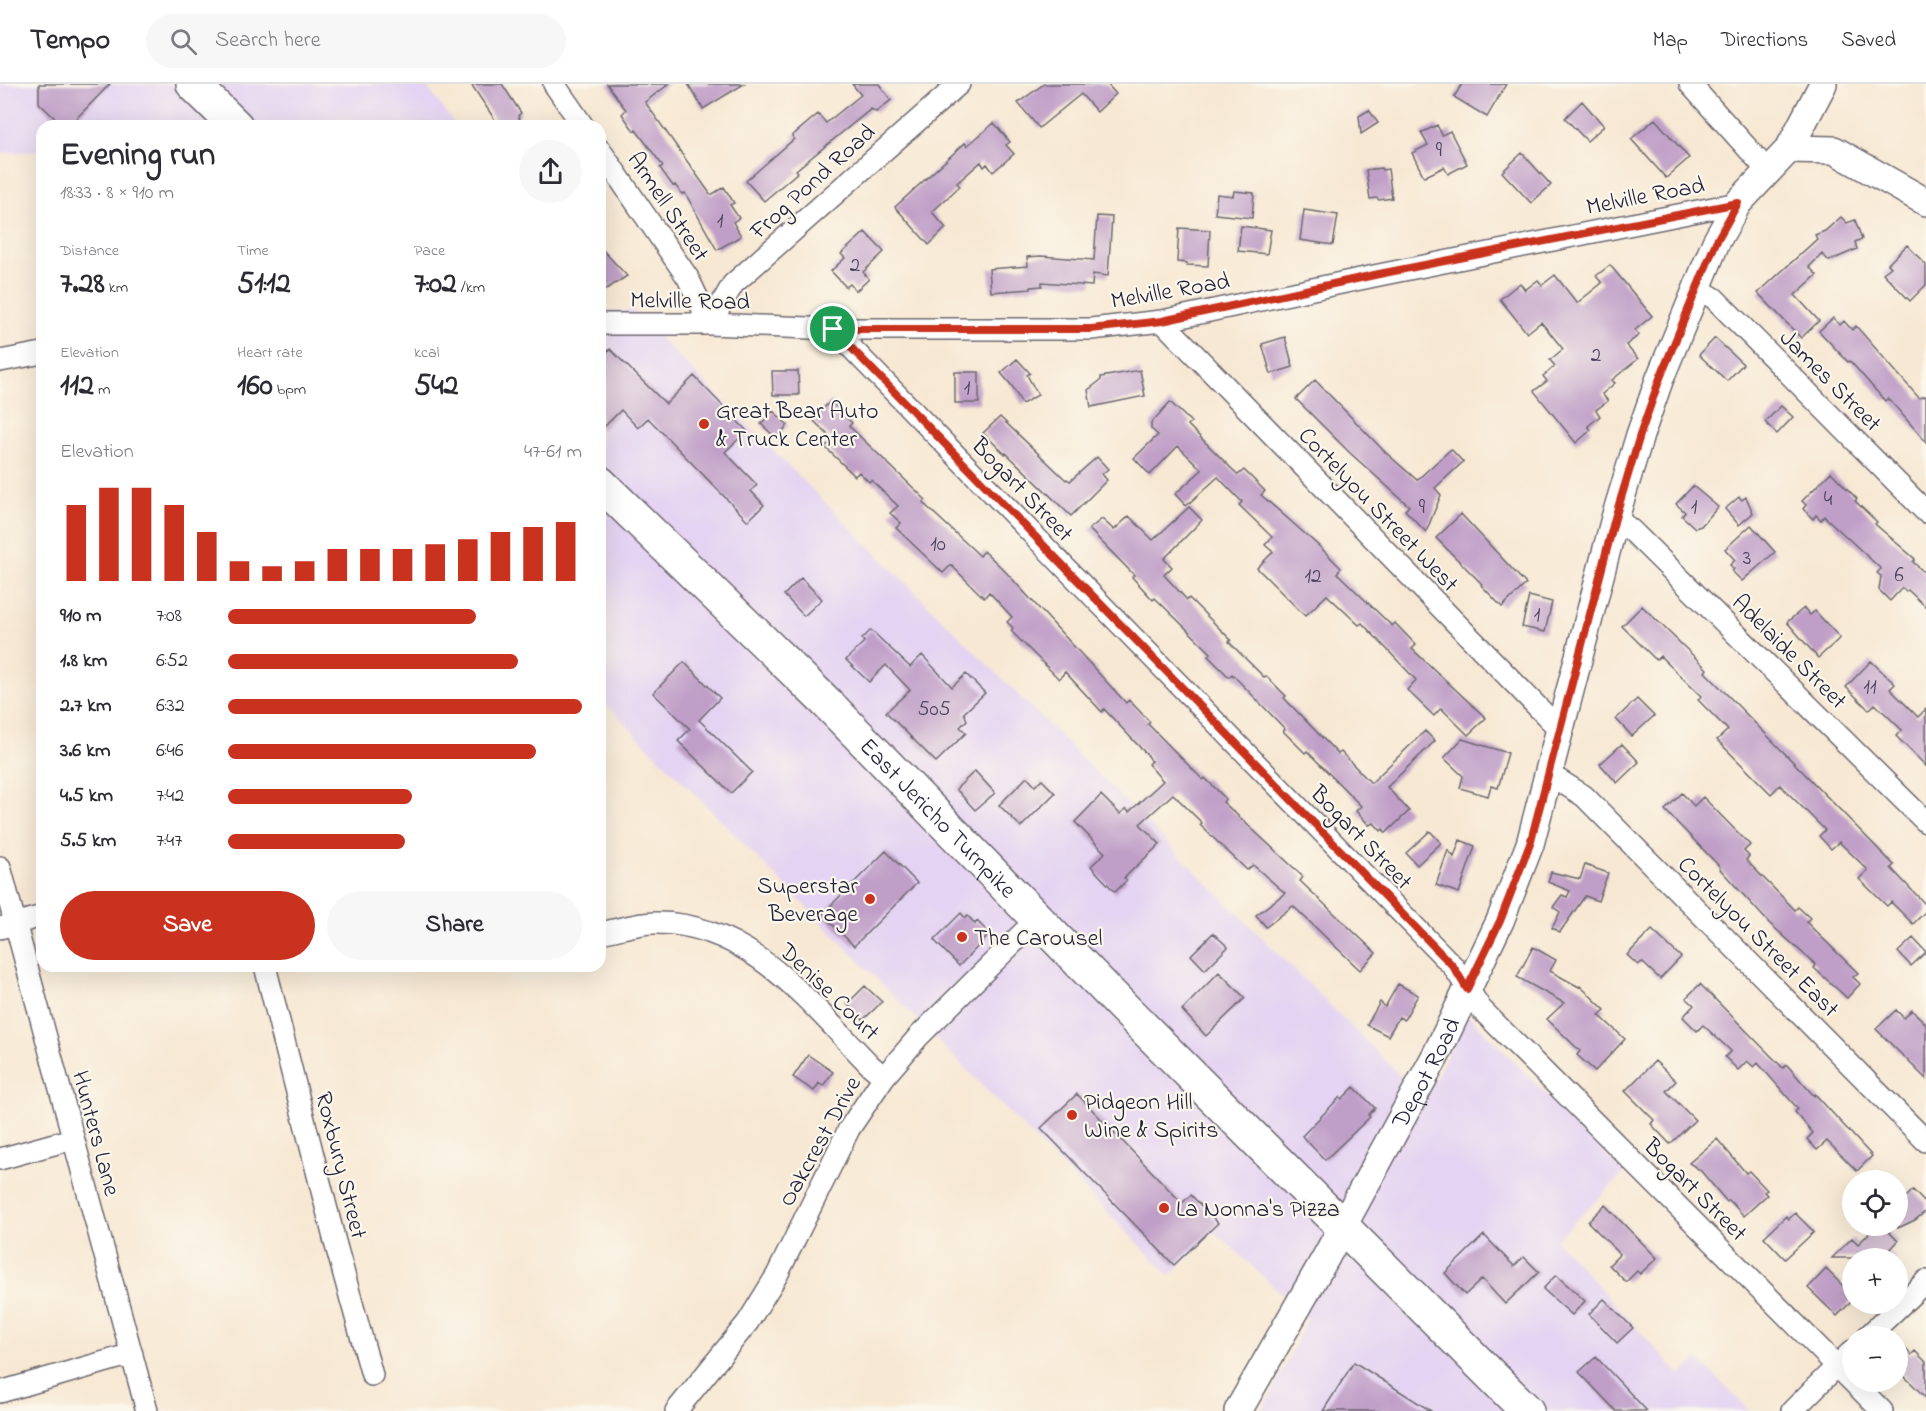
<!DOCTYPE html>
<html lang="en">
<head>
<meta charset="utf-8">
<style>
  :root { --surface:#fff; --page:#f7f7f7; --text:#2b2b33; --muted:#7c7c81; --line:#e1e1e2; --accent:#c8321e }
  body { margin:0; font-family:"Indie Flower",sans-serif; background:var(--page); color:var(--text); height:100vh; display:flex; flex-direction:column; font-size:22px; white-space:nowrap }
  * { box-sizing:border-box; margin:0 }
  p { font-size:20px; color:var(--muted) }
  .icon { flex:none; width:33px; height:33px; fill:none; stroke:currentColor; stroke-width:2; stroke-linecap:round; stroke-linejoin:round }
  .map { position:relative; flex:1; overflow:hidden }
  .sheet { position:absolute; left:36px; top:36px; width:570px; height:852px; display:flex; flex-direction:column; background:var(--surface); border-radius:18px; box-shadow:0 6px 24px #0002 }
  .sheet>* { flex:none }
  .controls { position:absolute; left:1842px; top:1086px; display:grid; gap:12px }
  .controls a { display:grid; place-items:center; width:66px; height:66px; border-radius:50%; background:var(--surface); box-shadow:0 6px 24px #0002; font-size:30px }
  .pin { position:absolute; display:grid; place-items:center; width:51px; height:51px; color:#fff; margin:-26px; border:3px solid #fff; border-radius:50%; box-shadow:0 2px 6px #0007 }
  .round { display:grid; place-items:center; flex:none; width:63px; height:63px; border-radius:32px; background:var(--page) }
  .summary { display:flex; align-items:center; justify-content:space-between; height:102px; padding:0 24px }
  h1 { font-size:33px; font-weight:700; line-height:45px }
  .stats { display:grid; grid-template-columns:repeat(3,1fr); gap:9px; height:102px; padding:6px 24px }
  .stats div { display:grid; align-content:center }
  .stats b { font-size:30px; font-weight:700 }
  .stats small { font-size:16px; font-weight:400 }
  .stats p { font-size:16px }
  .chart { height:168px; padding:12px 24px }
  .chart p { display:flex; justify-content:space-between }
  .chart svg { width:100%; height:108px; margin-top:6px; stroke:var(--accent); stroke-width:6 }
  .button { display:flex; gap:12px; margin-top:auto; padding:12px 24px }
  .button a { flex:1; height:69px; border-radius:36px; background:var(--accent); color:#fff; font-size:24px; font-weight:700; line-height:69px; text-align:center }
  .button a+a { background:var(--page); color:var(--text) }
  ul { padding:0 24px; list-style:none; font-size:20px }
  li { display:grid; grid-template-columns:96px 72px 1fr; align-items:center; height:45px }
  li i { height:15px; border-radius:8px; background:var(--accent) }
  header { display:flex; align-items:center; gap:36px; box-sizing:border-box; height:84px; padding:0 30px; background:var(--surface); border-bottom:2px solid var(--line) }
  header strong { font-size:28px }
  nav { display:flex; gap:33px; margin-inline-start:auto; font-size:21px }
  .search { width:420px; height:54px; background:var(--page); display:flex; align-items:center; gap:15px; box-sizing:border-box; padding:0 21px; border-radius:33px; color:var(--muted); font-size:22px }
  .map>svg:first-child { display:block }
  .built { fill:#e4d3f2 }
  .building { fill:#bf9fc7 }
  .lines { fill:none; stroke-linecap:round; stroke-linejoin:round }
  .minor-casing { stroke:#6d6770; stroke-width:24 }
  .tertiary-casing { stroke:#6d6770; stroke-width:30 }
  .primary-casing { stroke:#6d6770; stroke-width:36 }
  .minor { stroke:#fff; stroke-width:21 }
  .tertiary { stroke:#fff; stroke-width:27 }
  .primary { stroke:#fff; stroke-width:33 }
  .route-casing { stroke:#fff; stroke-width:12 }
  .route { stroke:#c8321e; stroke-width:8 }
  .poi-dot { fill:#c8321e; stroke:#fbf7ec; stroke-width:2 }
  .labels { text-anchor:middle; stroke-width:4.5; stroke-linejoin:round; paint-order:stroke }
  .number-label { font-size:21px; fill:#49415e }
  .street-label { font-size:24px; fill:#22223b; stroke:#fbf7ec }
  .poi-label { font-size:24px; fill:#22223b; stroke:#fbf7ec; text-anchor:start }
</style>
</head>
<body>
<header>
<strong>Tempo</strong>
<div class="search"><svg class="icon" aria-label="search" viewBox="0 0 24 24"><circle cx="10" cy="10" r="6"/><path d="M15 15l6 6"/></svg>Search here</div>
<nav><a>Map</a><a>Directions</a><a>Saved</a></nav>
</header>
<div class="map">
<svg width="1926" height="1327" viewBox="0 0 1926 1327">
  <rect width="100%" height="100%" fill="#fbf7ec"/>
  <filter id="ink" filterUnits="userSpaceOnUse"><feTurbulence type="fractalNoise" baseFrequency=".0167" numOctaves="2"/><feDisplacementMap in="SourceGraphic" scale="12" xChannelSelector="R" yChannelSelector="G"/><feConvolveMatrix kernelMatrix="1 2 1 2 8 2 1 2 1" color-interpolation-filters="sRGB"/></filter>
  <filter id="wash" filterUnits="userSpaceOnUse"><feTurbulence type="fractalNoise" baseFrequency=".008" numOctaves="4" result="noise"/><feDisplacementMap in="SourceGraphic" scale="24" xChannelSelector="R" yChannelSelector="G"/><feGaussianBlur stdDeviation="1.35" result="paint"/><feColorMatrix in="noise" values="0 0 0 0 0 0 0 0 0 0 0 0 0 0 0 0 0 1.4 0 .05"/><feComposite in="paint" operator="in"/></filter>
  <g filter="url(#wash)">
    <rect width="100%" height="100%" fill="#f7e8d3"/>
    <path class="built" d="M0,0H425L456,42H42V66L0,70Z
      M600,227H633L1425,1016L1467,930L1624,1089L1556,1156L1680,1291L1698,1275L1750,1327H1263L1308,1234L1214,1147L1170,1192L600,614Z"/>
    <g id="blocks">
      <path class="building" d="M39,0H110L69,42H63L39,19Z
        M471,0H502L521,29L518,32L524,42H499Z
        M607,0H669L645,18L711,111L724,103L734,119L730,121L739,134L733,138L741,152L717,166L685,109L682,110L675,101L673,102L660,84L663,82L636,46L634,47L622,30L626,26Z
        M688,0H744L703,25Z
        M852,0H879L891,16L876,28L871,25L796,86L798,88L764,117L746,97L794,55L792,52L818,30L826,39L861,11Z
        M1044,0H1107L1116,10L1097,28L1081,10L1039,44L1018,19Z
        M1462,0H1506L1487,33L1454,13Z
        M1582,17L1604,42L1587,57L1565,34Z
        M1369,26L1378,39L1361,50L1359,32Z
        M1655,35L1689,74L1666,94L1631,55Z
        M994,39L1010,58L1006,61L1014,70L993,88L987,80L984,83L981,78L957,99L960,102L932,128L946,144L929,161L895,123L965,59L967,62Z
        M1437,41L1442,51L1450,47L1467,80L1448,90L1444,83L1424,93L1412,69L1428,61L1421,49Z
        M1522,69L1551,101L1531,119L1502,88Z
        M1381,84L1382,86L1388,85L1392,114L1379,116L1377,114L1370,115L1366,86Z
        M1234,107L1254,109L1252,134L1215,130L1217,110L1233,112Z
        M1304,126L1338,131L1333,161L1300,156Z
        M1097,132L1112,133L1108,192L1093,190L1092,202L1042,198V202L1031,203V205L991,208L989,185L1028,182L1027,173L1041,172L1094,176Z
        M1841,133L1847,139L1855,136L1862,155L1855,158L1857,165L1829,177L1822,170L1809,183L1817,191L1795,211L1819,237L1801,254L1758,209L1817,155L1815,151L1825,147Z
        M1241,142L1271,146L1267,170L1238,167Z
        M1179,144L1210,146L1208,182L1187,181V179L1177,178Z
        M865,148L884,168L863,188L869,195L856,207L850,200L846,203L831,187L845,174L841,170Z
        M1907,161L1926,181V201L1910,217L1883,189L1891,183L1888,180Z
        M600,163L627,192L605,206L600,198Z
        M1610,181L1652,232L1635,246L1639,251L1626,261L1638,275L1612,296L1615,299L1602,310L1608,317L1596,326L1600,332L1588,342L1591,346L1576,359L1534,307L1547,297L1543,292L1555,282L1550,276L1563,265L1541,238L1527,249L1500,215L1520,199L1525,206L1538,196L1542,201L1555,191L1577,219L1602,199L1596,192Z
        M1833,234L1840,241L1844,237L1852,246L1856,242L1919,314L1926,312V358L1888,314L1885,317L1850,277L1848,278L1819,247Z
        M1285,253L1293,283L1271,290L1262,260Z
        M1715,254L1743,280L1727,297L1699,271Z
        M610,265L666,320L694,292L747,347L725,368L757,401L751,407L764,421L748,437L648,334L638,344L621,326L600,347V275Z
        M1017,275L1030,289L1027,291L1038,311L1022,320L1012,302L1001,289Z
        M1140,286L1145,312L1091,323L1088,306L1101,296V293Z
        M772,287H798L799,311H773Z
        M955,288H979V319H955Z
        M1315,296L1385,368L1417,396L1451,365L1463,378L1435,404L1441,411L1426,448L1405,426L1409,422L1350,369L1296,315Z
        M831,317L852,339L849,342L926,416L923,419L980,472L984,467L1003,485L1126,619L1129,616L1150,638L1148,640L1203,696L1205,694L1226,715L1223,718L1294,784L1303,793L1300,797L1376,869L1360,886L1293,822L1266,843L1256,831L1285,809L1253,781L1247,786L1200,741L1202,739L1173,710L1140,740L1160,760L1124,794L1127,796L1115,808L1098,790L1091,782L1105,769L1075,738L1101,711L1120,730L1126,725L1129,728L1163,697L1148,680L1151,677L1149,673L1104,625L1102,628L1065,588L1059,595L1011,547L1013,544L1007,538L1012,533L989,508L984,514L951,481L943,489L896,444L901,439L890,429L898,422L871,396L869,398L859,388L855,392L825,363L833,356L812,335Z
        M1170,318L1191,338L1188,341L1238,391L1244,386L1265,407L1261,411L1320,463L1341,484L1337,489L1392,542L1395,539L1416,561L1412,565L1486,634L1468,651L1441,624L1434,632L1407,606L1416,596L1362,539L1359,541L1327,511L1305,532L1257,484L1273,468L1265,461L1272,453L1239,421L1242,418L1218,393L1186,422L1175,410L1202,386L1178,362L1150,391L1134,374L1158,351L1151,345V339Z
        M1781,322L1793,333L1777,350L1765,338Z
        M773,327L788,341L776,354L761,340Z
        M1000,333L1066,396L1067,395L1070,397L1097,373L1108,385L1102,390L1107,396L1071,432L1006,369L1005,370L983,349Z
        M1831,388L1857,415L1855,417L1877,438L1875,440L1915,475L1913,478L1926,490V523L1908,506L1906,508L1902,504L1890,517L1879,506L1881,492L1877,489L1881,485L1824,432L1821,436L1816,431L1813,435L1803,425L1806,421L1802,417Z
        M1693,402L1718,423L1701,442L1695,444L1682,432L1685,428L1676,420Z
        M1739,413L1742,416L1746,413L1753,429L1739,441L1725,425Z
        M1189,423L1202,436L1164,475L1172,483L1164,491L1187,516L1189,514L1231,556L1229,558L1264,593L1266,592L1286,612L1284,614L1338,670L1341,668L1371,699L1425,647L1435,657L1387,703L1409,727L1386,749L1383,745L1381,747L1374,739L1369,741L1356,727L1361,722L1307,667L1305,669L1283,647L1285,645L1232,590L1229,593L1208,572L1211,569L1155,514L1153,516L1132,493L1134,491L1089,445L1102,435L1114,446L1129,432L1153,456Z
        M1461,430L1526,500L1502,523L1481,501L1482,500L1436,454Z
        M1751,441L1775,468L1742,497L1732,487L1734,485L1730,481L1735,476L1725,465Z
        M801,494L822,515L804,532L784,511Z
        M1529,512L1552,518L1545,548L1522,543Z
        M1642,522L1707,585L1705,588L1894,781L1891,784L1926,821V827L1913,840L1891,818L1887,822L1859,795L1868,786L1839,758L1831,765L1819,752L1825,746L1780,701L1771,710L1717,656L1728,646L1698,616L1701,612L1660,572L1656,576L1622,542Z
        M1804,524L1810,531L1815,527L1840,554L1818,574L1787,538Z
        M871,546L910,583L922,571L952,603L966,590L985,609L964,629L967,636L960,643L966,649L936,678L886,628L910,606L886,581L869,598L846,576L864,558L862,555Z
        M1871,577L1895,600L1890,605L1918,633L1926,625V682L1896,652L1902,646L1875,620L1869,626L1846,603Z
        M684,578L720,614L699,636L752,688L731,709L678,657L690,645L653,609Z
        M1637,615L1654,632L1632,652L1616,635Z
        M1462,655L1508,669L1498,704L1491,702L1488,712L1460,704L1463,692L1444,674Z
        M1622,660L1639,678L1617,699L1600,680Z
        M975,687L995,709L975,726L956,705Z
        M1027,693L1035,702L1042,696L1055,709L1021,743L999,721Z
        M1682,709L1694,722L1703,713L1750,761L1744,767L1749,772L1746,776L1795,826L1798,823L1810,834L1806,838L1858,889L1853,893L1860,900L1847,914L1814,884L1816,881L1769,839L1719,784L1720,783L1665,726Z
        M1430,747L1441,759L1417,781L1406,769Z
        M1460,756L1475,762L1459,809L1436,801L1448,766L1454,773Z
        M886,767L917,799L854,862L822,830Z
        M1585,781L1608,789L1598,817L1585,812L1560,848L1552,844L1560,828L1553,823L1562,811L1567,813L1570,807L1548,798L1551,788L1580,795Z
        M961,829L965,834L968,832L975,840L977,837L990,850L959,882L934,856Z
        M1652,846L1681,873L1660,895L1642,878L1638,881L1627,871Z
        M1213,849L1228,863L1205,886L1191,871Z
        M1913,854L1926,868L1911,882L1898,868Z
        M1533,863L1556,876L1550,887L1579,903L1580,902L1605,926L1599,931L1625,955L1595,987L1577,971L1580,967L1547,935L1564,919L1517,893Z
        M1219,888L1245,914L1206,952L1182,926Z
        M1398,900L1418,911L1404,936L1399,933L1388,952L1367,941L1380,918L1385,923Z
        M1700,900L1783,984L1787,981L1814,1012L1815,1010L1872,1072L1857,1087L1827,1057L1817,1066L1807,1055L1813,1049L1795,1028L1798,1025L1758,979L1754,983L1747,977L1738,986L1725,973L1731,967L1703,941L1697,947L1683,933L1694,921L1686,914Z
        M865,902L882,918L863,936L847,920Z
        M1896,926L1904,934L1912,926L1926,940V995L1876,945Z
        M808,971L833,988L823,1002L819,999L814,1007L793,993Z
        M1655,977L1676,997L1666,1007L1695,1036L1670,1060L1651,1040L1654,1036L1625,1007Z
        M1354,1003L1375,1024L1368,1031L1370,1033L1325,1076L1302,1052L1340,1013L1342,1015Z
        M1077,1010L1182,1119L1191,1111L1218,1139L1174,1181L1041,1044Z
        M1717,1055L1746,1089L1749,1087L1767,1106L1764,1108L1767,1111L1744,1132L1729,1116L1727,1118L1700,1086L1689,1079Z
        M1913,1106L1926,1120V1127L1915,1136L1898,1144V1121Z
        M1605,1121L1657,1174L1640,1190L1637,1187L1626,1198L1609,1181L1620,1170L1588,1138Z
        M1795,1129L1814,1148L1785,1175L1764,1153L1786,1132L1789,1135Z
        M1877,1142H1883L1898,1157L1889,1167L1896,1174H1832L1852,1154L1858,1160Z
        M1484,1151L1514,1182L1524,1173L1539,1188L1505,1220L1482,1195L1465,1211L1445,1189Z
        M1826,1185L1852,1211V1217L1837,1232L1808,1204Z
        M1556,1191L1585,1217L1572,1231L1543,1205Z
        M1604,1215L1633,1244L1617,1259L1589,1230Z
        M1905,1264L1911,1271L1915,1267L1926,1278V1314L1898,1286V1272Z
        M1596,1273L1647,1327H1616L1579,1288Z
        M1354,1278L1431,1327H1323Z"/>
    </g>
  </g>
  <g filter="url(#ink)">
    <use href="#blocks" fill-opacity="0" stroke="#6d6770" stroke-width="1.5"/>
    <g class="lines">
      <defs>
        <path id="minor" d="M554,0L583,42
          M1690,0L1768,87
          M600,66L688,194L710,240
          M1697,204L1714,214L1926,428
          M1162,237L1561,647
          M600,240H710L833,245H1091L1162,237L1379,191L1738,119
          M710,240L733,200L959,0
          M833,245L1453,882L1481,925L1852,1297
          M0,277L42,269
          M1615,434L1631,446L1926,738
          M1549,690L1584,712L1926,1057
          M0,783L147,1327
          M0,844L42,832
          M600,849C617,846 637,839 654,839C749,837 811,921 871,982L884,993
          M265,882L335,1158L372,1291
          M0,1075L72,1055
          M1868,1252L1926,1197
          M1853,1298L1882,1327
          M0,1308L132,1270
          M676,1327L748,1238L777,1191L849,1045L884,993L919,952L1037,835
          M1792,1327L1852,1267"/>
        <g id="tertiary">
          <path d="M1789,65L1834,66L1926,118"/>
          <path id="s1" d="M1238,1327L1326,1173L1436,971L1500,837L1530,760L1615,434L1640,351L1660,294L1716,158L1738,119L1789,65L1823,0"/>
        </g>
        <g id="primary">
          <path d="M193,0L236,42"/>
          <path id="s2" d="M600,399L827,619L1125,925L1527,1327"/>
        </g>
      </defs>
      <use href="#minor" class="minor-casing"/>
      <use href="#tertiary" class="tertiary-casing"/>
      <use href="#primary" class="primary-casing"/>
      <use href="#minor" class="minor"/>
      <use href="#tertiary" class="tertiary"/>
      <use href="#primary" class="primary"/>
    </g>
  </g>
  <g class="lines" filter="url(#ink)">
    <defs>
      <path id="route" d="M1738,119L1716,158L1660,294L1640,351L1615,434L1530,760L1500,837L1467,905L1453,882L833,245H1091L1162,237L1379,190Z"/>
    </defs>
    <use href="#route" class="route-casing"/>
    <use href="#route" class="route"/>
  </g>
  <g class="poi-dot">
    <circle cx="704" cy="340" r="6"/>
    <circle cx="870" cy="815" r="6"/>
    <circle cx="962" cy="853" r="6"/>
    <circle cx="1072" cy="1031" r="6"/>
    <circle cx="1164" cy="1124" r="6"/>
  </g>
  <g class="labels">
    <g class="number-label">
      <text x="1439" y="72">9</text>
      <text x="720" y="143">1</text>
      <text x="855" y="187">2</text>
      <text x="1596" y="277">2</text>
      <text x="967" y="310">1</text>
      <text x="1828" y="421">4</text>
      <text x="1422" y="429">9</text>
      <text x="1694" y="429">1</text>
      <text x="938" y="466">10</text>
      <text x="1747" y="480">3</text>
      <text x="1899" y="497">6</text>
      <text x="1313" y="498">12</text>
      <text x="1537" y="537">1</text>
      <text x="1870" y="609">11</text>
      <text x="934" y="631">505</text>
    </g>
    <g class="street-label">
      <text transform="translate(812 97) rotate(-42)" y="8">Frog Pond Road</text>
      <text transform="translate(1645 111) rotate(-11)" y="8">Melville Road</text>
      <text transform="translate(669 122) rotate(56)" y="8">Armell Street</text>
      <text transform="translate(1170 206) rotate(-10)" y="8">Melville Road</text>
      <text transform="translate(690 216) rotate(1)" y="8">Melville Road</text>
      <text transform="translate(1831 296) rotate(45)" y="8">James Street</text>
      <text transform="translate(1023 405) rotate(46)" y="8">Bogart Street</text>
      <text transform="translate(1379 425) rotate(46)" y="8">Cortelyou Street West</text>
      <text transform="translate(1790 567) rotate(45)" y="8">Adelaide Street</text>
      <text dy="8" stroke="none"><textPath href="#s2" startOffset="476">East Jericho Turnpike</textPath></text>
      <text transform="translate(1362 753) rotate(46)" y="8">Bogart Street</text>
      <text transform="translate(1759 852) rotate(45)" y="8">Cortelyou Street East</text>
      <text transform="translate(830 907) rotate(44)" y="8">Denise Court</text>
      <text dy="8" stroke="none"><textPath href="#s1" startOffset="387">Depot Road</textPath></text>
      <text transform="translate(97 1049) rotate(75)" y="8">Hunters Lane</text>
      <text transform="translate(819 1057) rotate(-61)" y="8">Oakcrest Drive</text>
      <text transform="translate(342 1081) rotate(76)" y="8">Roxbury Street</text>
      <text transform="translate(1696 1105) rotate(45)" y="8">Bogart Street</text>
    </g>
    <g class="poi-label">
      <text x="716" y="334">Great Bear Auto<tspan x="716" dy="28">&amp; Truck Center</tspan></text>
      <text x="858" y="809" text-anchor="end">Superstar<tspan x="858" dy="28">Beverage</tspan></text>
      <text x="974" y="861">The Carousel</text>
      <text x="1084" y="1025">Pidgeon Hill<tspan x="1084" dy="28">Wine &amp; Spirits</tspan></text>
      <text x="1176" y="1132">La Nonna's Pizza</text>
    </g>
  </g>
</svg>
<div class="controls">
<a><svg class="icon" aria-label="locate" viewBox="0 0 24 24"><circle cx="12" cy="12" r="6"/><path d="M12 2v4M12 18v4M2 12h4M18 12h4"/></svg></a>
<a>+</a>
<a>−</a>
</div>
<div class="pin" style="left:833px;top:245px;background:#1e9e55"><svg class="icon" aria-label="arrive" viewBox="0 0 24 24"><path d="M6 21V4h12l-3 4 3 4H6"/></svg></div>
<section class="sheet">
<div class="summary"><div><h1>Evening run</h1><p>18:33 · 8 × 910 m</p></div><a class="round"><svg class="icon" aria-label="share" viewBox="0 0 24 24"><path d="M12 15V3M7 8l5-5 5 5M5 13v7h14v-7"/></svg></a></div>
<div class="stats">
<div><p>Distance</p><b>7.28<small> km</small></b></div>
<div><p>Time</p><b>51:12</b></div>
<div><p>Pace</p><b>7:02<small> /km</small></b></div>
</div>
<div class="stats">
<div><p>Elevation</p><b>112<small> m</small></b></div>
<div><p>Heart rate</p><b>160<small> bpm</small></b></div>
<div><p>kcal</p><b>542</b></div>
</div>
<div class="chart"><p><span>Elevation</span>47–61 m</p>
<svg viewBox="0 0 160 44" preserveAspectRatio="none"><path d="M5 44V13M15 44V6M25 44V6M35 44V13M45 44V24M55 44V36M65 44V38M75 44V36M85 44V31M95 44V31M105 44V31M115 44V29M125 44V27M135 44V24M145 44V22M155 44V20"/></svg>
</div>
<ul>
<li><b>910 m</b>7:08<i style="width:70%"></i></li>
<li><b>1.8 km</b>6:52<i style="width:82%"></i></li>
<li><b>2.7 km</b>6:32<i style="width:100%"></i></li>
<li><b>3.6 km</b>6:46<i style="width:87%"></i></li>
<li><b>4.5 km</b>7:42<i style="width:52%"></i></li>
<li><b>5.5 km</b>7:47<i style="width:50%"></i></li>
</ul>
<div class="button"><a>Save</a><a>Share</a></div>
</section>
</div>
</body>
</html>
